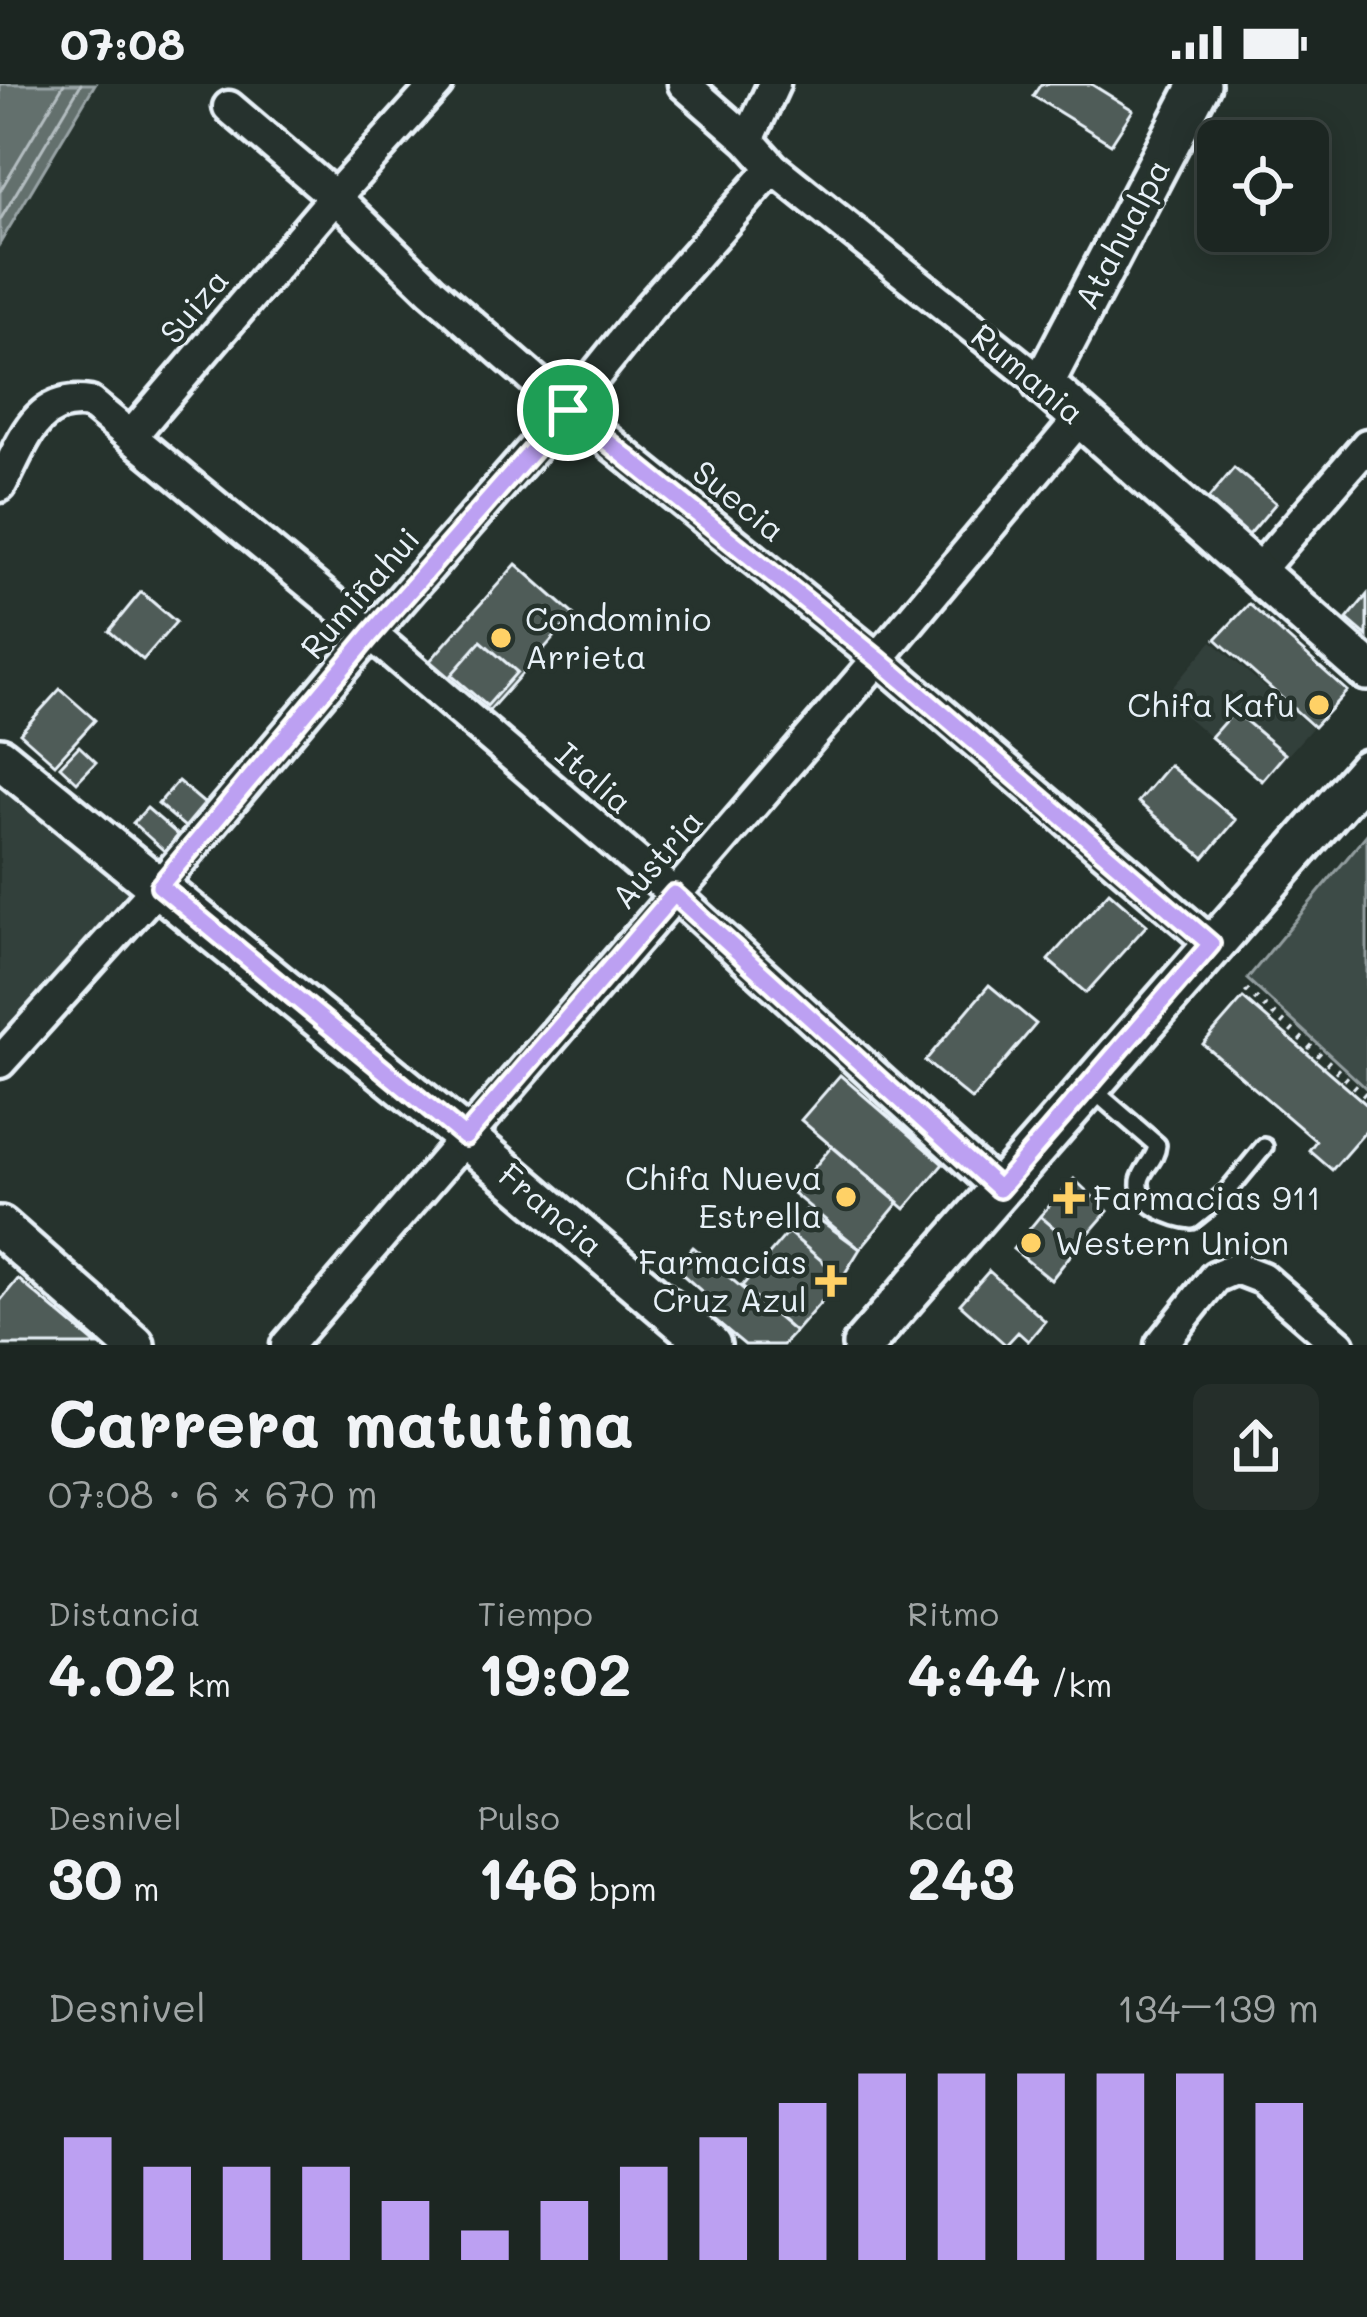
<!DOCTYPE html>
<html lang="es">
<head>
<meta charset="utf-8">
<style>
  :root { --surface:#1c2622; --page:#252e2a; --text:#f1f3f6; --muted:#a0a5a5; --line:#3a4340; --accent:#bca0f2 }
  body { margin:0; font-family:Mali,sans-serif; background:var(--page); color:var(--text); height:100vh; display:flex; flex-direction:column; font-size:45px; white-space:nowrap }
  * { box-sizing:border-box; margin:0 }
  p { font-size:39px; color:var(--muted) }
  .icon { flex:none; width:66px; height:66px; fill:none; stroke:currentColor; stroke-width:2; stroke-linecap:round; stroke-linejoin:round }
  .map { position:relative; height:1261px; overflow:hidden }
  .drawer { display:flex; flex-direction:column; background:var(--surface); flex:1 }
  .drawer>* { flex:none }
  .tools { position:absolute; left:1197px; top:36px; display:grid; gap:24px }
  .tools a { display:grid; place-items:center; width:132px; height:132px; border-radius:18px; background:var(--surface); box-shadow:0 6px 30px #0003,0 0 0 3px var(--line); font-size:60px }
  .pin { position:absolute; display:grid; place-items:center; width:102px; height:102px; color:#fff; margin:-51px; border:6px solid #fff; border-radius:50%; box-shadow:0 3px 12px #0007 }
  .round { display:grid; place-items:center; flex:none; width:126px; height:126px; border-radius:18px; background:var(--page) }
  .overview { display:flex; align-items:center; justify-content:space-between; height:204px; padding:0 48px }
  h1 { font-size:66px; font-weight:700; line-height:90px }
  .metrics { display:grid; grid-template-columns:repeat(3,1fr); gap:18px; height:204px; padding:12px 48px }
  .metrics div { display:grid; align-content:center }
  .metrics b { font-size:60px; font-weight:700 }
  .metrics small { font-size:33px; font-weight:400 }
  .metrics p { font-size:33px }
  .chart { height:336px; padding:24px 48px }
  .chart p { display:flex; justify-content:space-between }
  .chart svg { width:100%; height:216px; margin-top:12px; stroke:var(--accent); stroke-width:6 }
  .status { display:flex; justify-content:space-between; align-items:center; height:84px; padding:0 60px; background:var(--surface); direction:ltr }
  .status svg { height:33px; fill:currentColor }
  .map>svg:first-child { display:block }
  .built { fill:#333f3a }
  .green { fill:#3e4b47; stroke:#939ea0; stroke-width:3 }
  .water { fill:#636f6d; stroke:#98a3a5; stroke-width:3 }
  .lines { fill:none; stroke-linecap:round; stroke-linejoin:round }
  .shore { stroke:#b3bdc0; stroke-width:3 }
  .building { fill:#505c59; stroke:#e8f1f8; stroke-width:3 }
  .service-casing { stroke:#e8f1f8; stroke-width:24 }
  .minor-casing { stroke:#e8f1f8; stroke-width:39 }
  .tertiary-casing { stroke:#e8f1f8; stroke-width:48 }
  .path { stroke:#e8f1f8; stroke-width:6; stroke-dasharray:3 9; stroke-linecap:butt }
  .service { stroke:#26332d; stroke-width:15 }
  .minor { stroke:#26332d; stroke-width:30 }
  .tertiary { stroke:#26332d; stroke-width:39 }
  .route-casing { stroke:#fff; stroke-width:24 }
  .route { stroke:#bca0f2; stroke-width:15 }
  .poi-dot { fill:#ffd166; stroke:#26332d; stroke-width:4.5 }
  .labels { text-anchor:middle; stroke-width:9; stroke-linejoin:round; paint-order:stroke }
  .street-label { font-size:33px; fill:#e8f1f8; stroke:#26332d }
  .poi-label { font-size:33px; fill:#e8f1f8; stroke:#26332d; text-anchor:start }
</style>
</head>
<body>
<div class="status"><b>07:08</b><svg viewBox="0 0 49 12"><path d="M0 12V9h3v3zM5 12V6h3v6zM10 12V3h3v9zM15 12V0h3v12zM26 1h20v11H26zM47 4h2v5h-2z"/></svg></div>
<div class="map">
<svg width="1367" height="1261" viewBox="0 0 1367 1261">
  <rect width="100%" height="100%" fill="#26332d"/>
  <filter id="ink" filterUnits="userSpaceOnUse"><feTurbulence type="fractalNoise" baseFrequency=".00833" numOctaves="2"/><feDisplacementMap in="SourceGraphic" scale="24" xChannelSelector="R" yChannelSelector="G"/><feConvolveMatrix kernelMatrix="1 2 1 2 8 2 1 2 1" color-interpolation-filters="sRGB"/></filter>
  <g filter="url(#ink)">
    <path class="built" d="M1212,557L1312,644L1263,699L1164,613Z
      M0,700L88,775L102,765L140,797L0,948Z"/>
    <path class="green" d="M1367,750V1005L1247,895Z"/>
    <path class="water" d="M0,0H95L0,159Z"/>
    <g class="lines">
      <path class="shore" d="M0,107L64,0
        M0,136L81,0"/>
    </g>
    <path class="building" d="M1041,0H1091L1133,26L1111,60L1033,12Z
      M1234,384L1276,419L1249,451L1208,415Z
      M516,480L574,531L487,629L429,578Z
      M141,508L176,538L143,576L109,547Z
      M1367,511V552L1347,535Z
      M1249,520L1347,607L1314,643L1216,555Z
      M481,557L517,588L487,622L451,591Z
      M60,605L95,636L55,680L20,649Z
      M1234,627L1285,670L1262,697L1211,653Z
      M79,662L96,678L77,698L60,682Z
      M1169,681L1236,736L1204,774L1138,718Z
      M178,697L212,726L192,749L158,720Z
      M147,724L183,755L169,771L133,739Z
      M1109,808L1147,841L1086,909L1048,876Z
      M989,901L1036,940L972,1016L925,977Z
      M1243,914L1367,1021V1046L1332,1086L1309,1066L1316,1057L1203,960Z
      M840,991L943,1080L905,1125L801,1036Z
      M832,1062L899,1118L860,1165L793,1109Z
      M1074,1095L1108,1127L1077,1163L1040,1132Z
      M806,1126L860,1165L842,1194L788,1148Z
      M1040,1132L1077,1163L1051,1196L1013,1165Z
      M788,1148L842,1194L795,1248L742,1202Z
      M693,1163L795,1248L783,1261H745L698,1222L707,1212L675,1184Z
      M989,1187L1045,1237L1028,1257L1018,1248L1006,1261L960,1220Z
      M18,1195L97,1261H0V1217Z"/>
    <g class="lines">
      <defs>
        <path id="service" d="M1092,1005L1157,1061C1156,1076 1142,1084 1140,1097C1137,1121 1175,1135 1192,1136L1226,1109L1264,1063"/>
        <path id="minor" d="M684,0L748,56L773,84L1043,300
          M229,23L335,113L432,207L568,325L878,575L1212,860
          M748,56L774,0
          M132,351L335,113L437,0
          M0,402C22,361 35,310 90,319L371,550L674,810L999,1105
          M1258,487L1367,361
          M0,978L159,802L371,550L568,325L649,224L773,84
          M287,1261L878,575L1080,334
          M1161,1261L1215,1193L1236,1184L1262,1194L1339,1261"/>
        <path id="tertiary" d="M1200,0L1043,300L1367,586
          M0,674L465,1053L710,1261
          M0,1143L134,1261
          M863,1261L1367,686"/>
      </defs>
      <use href="#service" class="service-casing"/>
      <use href="#minor" class="minor-casing"/>
      <use href="#tertiary" class="tertiary-casing"/>
      <path class="path" d="M1246,906L1367,1013"/>
      <use href="#service" class="service"/>
      <use href="#minor" class="minor"/>
      <use href="#tertiary" class="tertiary"/>
    </g>
  </g>
  <g class="lines" filter="url(#ink)">
    <defs>
      <path id="route" d="M568,326L878,575L1211,860L999,1105L674,810L465,1053L160,802L371,550Z"/>
    </defs>
    <use href="#route" class="route-casing"/>
    <use href="#route" class="route"/>
  </g>
  <g class="poi-dot">
    <circle cx="501" cy="554" r="12"/>
    <circle cx="1319" cy="621" r="12"/>
    <circle cx="846" cy="1113" r="12"/>
    <path d="M1063 1096h12v12h12v12h-12v12h-12v-12h-12v-12h12z"/>
    <circle cx="1031" cy="1159" r="12"/>
    <path d="M825 1179h12v12h12v12h-12v12h-12v-12h-12v-12h12z"/>
  </g>
  <g class="labels">
    <g class="street-label">
      <text transform="translate(1122 150) rotate(-62)" y="12">Atahualpa</text>
      <text transform="translate(194 222) rotate(-50)" y="12">Suiza</text>
      <text transform="translate(1028 290) rotate(40)" y="12">Rumania</text>
      <text transform="translate(739 417) rotate(39)" y="12">Suecia</text>
      <text transform="translate(360 509) rotate(-49)" y="12">Rumiñahui</text>
      <text transform="translate(594 694) rotate(41)" y="12">Italia</text>
      <text transform="translate(657 775) rotate(-49)" y="12">Austria</text>
      <text transform="translate(551 1126) rotate(40)" y="12">Francia</text>
    </g>
    <g class="poi-label">
      <text x="525" y="547">Condominio<tspan x="525" dy="38">Arrieta</tspan></text>
      <text x="1295" y="633" text-anchor="end">Chifa Kafu</text>
      <text x="822" y="1106" text-anchor="end">Chifa Nueva<tspan x="822" dy="38">Estrella</tspan></text>
      <text x="1093" y="1126">Farmacias 911</text>
      <text x="1055" y="1171">Western Union</text>
      <text x="807" y="1190" text-anchor="end">Farmacias<tspan x="807" dy="38">Cruz Azul</tspan></text>
    </g>
  </g>
</svg>
<div class="tools">
<a><svg class="icon" aria-label="locate" viewBox="0 0 24 24"><circle cx="12" cy="12" r="6"/><path d="M12 2v4M12 18v4M2 12h4M18 12h4"/></svg></a>
</div>
<div class="pin" style="left:568px;top:326px;background:#1e9e55"><svg class="icon" aria-label="arrive" viewBox="0 0 24 24"><path d="M6 21V4h12l-3 4 3 4H6"/></svg></div>
</div>
<section class="drawer">
<div class="overview"><div><h1>Carrera matutina</h1><p>07:08 · 6 × 670 m</p></div><a class="round"><svg class="icon" aria-label="share" viewBox="0 0 24 24"><path d="M12 15V3M7 8l5-5 5 5M5 13v7h14v-7"/></svg></a></div>
<div class="metrics">
<div><p>Distancia</p><b>4.02<small> km</small></b></div>
<div><p>Tiempo</p><b>19:02</b></div>
<div><p>Ritmo</p><b>4:44<small> /km</small></b></div>
</div>
<div class="metrics">
<div><p>Desnivel</p><b>30<small> m</small></b></div>
<div><p>Pulso</p><b>146<small> bpm</small></b></div>
<div><p>kcal</p><b>243</b></div>
</div>
<div class="chart"><p><span>Desnivel</span>134–139 m</p>
<svg viewBox="0 0 160 44" preserveAspectRatio="none"><path d="M5 44V19M15 44V25M25 44V25M35 44V25M45 44V32M55 44V38M65 44V32M75 44V25M85 44V19M95 44V12M105 44V6M115 44V6M125 44V6M135 44V6M145 44V6M155 44V12"/></svg>
</div>
</section>
</body>
</html>
